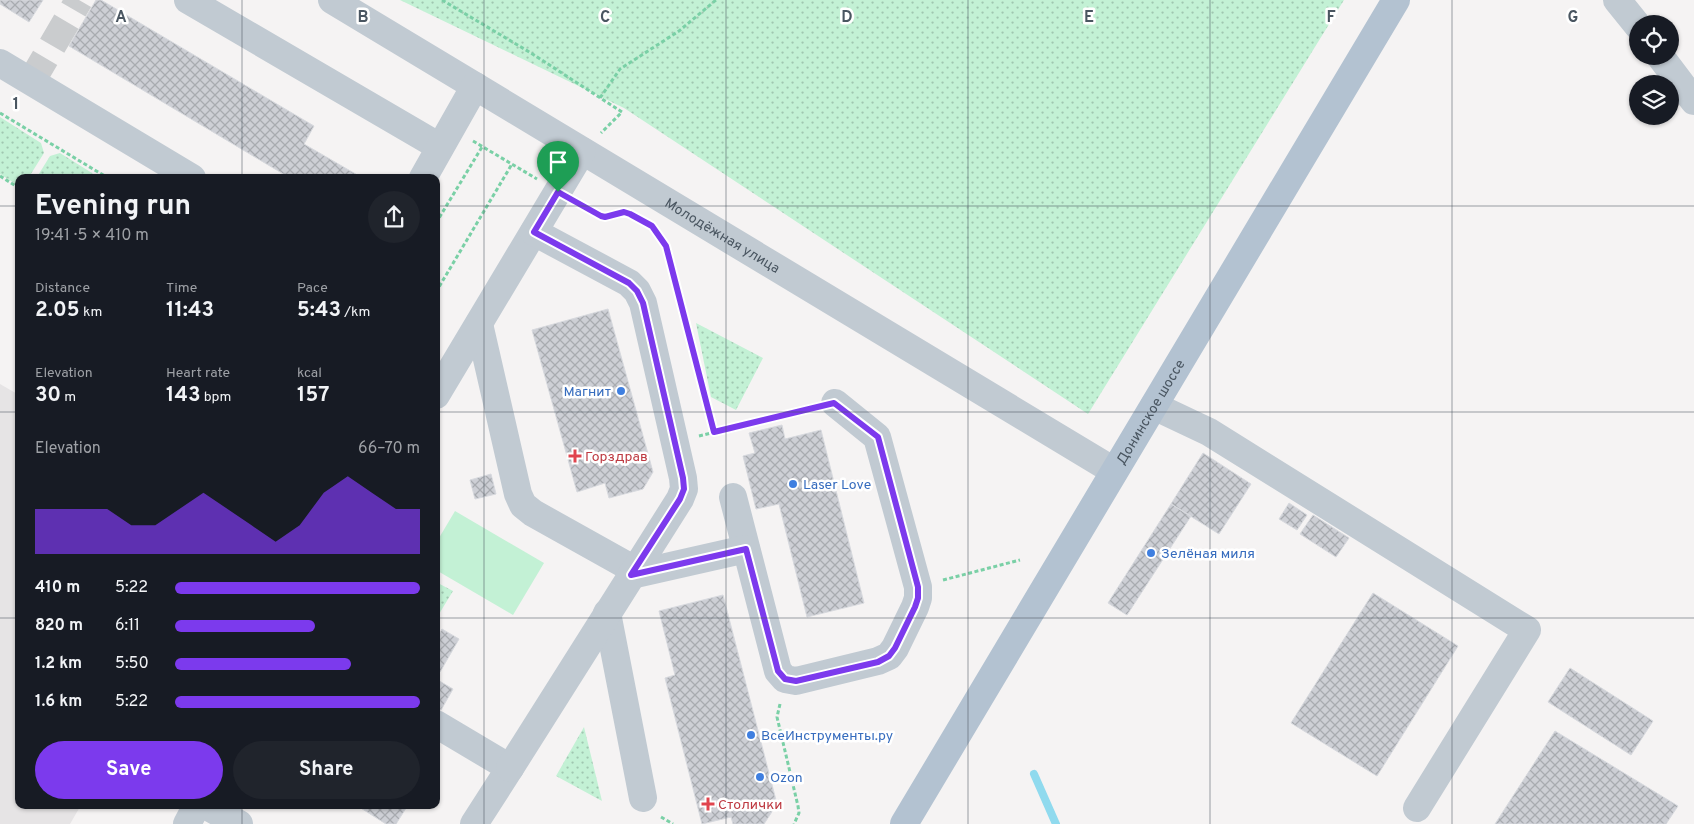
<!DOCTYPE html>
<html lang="en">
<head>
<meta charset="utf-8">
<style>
  :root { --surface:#171b24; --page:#20242c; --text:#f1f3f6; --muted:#9ea1a6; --accent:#7c3aed }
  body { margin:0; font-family:Overpass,sans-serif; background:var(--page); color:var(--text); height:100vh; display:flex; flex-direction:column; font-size:19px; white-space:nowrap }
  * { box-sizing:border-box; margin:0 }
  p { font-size:16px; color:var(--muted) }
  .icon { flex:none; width:28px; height:28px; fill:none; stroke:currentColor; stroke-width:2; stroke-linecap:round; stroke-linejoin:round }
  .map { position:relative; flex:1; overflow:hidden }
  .side { position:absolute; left:15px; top:174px; width:425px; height:635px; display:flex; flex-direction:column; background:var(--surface); border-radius:10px; box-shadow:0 1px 4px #0004 }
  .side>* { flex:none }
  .buttons { position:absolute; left:1629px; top:15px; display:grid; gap:10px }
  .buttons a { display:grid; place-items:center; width:50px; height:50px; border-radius:50%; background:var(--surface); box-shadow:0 1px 4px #0004; font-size:25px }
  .pin { position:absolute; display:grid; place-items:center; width:42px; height:42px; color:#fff; margin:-51px -21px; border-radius:50% 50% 50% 0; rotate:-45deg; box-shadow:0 0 5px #0007 }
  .pin .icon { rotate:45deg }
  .round { display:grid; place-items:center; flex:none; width:52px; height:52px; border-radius:26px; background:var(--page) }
  .summary { display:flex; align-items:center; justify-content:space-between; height:85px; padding:0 20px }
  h1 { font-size:28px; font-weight:700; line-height:38px }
  .stats { display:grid; grid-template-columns:repeat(3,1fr); gap:8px; height:85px; padding:5px 20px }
  .stats div { display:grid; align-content:center }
  .stats b { font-size:21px; font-weight:700 }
  .stats small { font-size:14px; font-weight:400 }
  .stats p { font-size:14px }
  .chart { height:140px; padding:10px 20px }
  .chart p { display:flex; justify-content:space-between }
  .chart svg { width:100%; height:90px; margin-top:5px; fill:var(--accent); opacity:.7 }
  .action { display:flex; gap:10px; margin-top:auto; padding:10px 20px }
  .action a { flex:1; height:58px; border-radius:30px; background:var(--accent); color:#fff; font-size:20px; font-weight:700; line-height:58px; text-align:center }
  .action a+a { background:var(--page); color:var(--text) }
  ul { padding:0 20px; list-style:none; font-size:16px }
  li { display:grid; grid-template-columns:80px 60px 1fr; align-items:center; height:38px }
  li i { height:12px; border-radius:6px; background:var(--accent) }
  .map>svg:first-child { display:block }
  .education { fill:#e6e4e5 }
  .green { fill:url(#green-dots) }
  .pitch { fill:#c3f1d5 }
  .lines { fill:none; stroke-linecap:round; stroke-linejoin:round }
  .stream { stroke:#90daee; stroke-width:8 }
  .building { fill:url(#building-cross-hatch); stroke:#d7d9de }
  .minor-tunnel { stroke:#caccce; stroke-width:28; stroke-dasharray:28 14; stroke-linecap:butt }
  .path { stroke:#7ad0a6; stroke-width:3; stroke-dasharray:4 2.5; stroke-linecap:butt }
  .minor { stroke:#c1cad2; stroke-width:28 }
  .major { stroke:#b3c2d1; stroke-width:28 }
  .route-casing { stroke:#fff; stroke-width:10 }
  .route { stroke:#7c3aed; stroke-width:6 }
  .grid { fill:none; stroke:#4a5661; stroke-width:1; stroke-opacity:0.55 }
  .shop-dot { fill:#3f7fe0; stroke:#fff; stroke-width:2 }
  .health-dot { fill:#e0444e; stroke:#fff; stroke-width:2 }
  .labels { text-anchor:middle; stroke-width:5; stroke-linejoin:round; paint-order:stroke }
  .street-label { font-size:14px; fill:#4a5661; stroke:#fff }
  .shop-label { font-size:14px; fill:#366cbe; stroke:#fff; text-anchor:start }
  .health-label { font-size:14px; fill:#be3a42; stroke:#fff; text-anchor:start }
  .grid-label { font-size:16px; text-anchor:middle; font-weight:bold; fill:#4a5661; stroke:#fff; stroke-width:5; stroke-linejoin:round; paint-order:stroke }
</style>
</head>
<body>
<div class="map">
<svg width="1694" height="824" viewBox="0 0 1694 824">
  <defs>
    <pattern id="green-dots" width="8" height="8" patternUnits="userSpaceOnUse" patternTransform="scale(1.25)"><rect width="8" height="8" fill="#c3f1d5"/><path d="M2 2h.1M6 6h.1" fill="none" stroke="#a0c6b0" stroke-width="1.8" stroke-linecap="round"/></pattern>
    <pattern id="building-cross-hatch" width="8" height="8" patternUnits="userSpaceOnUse" patternTransform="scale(1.25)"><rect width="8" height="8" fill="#cdcfd5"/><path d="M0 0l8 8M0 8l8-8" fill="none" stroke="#a8abb0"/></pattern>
  </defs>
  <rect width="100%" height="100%" fill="#f5f3f3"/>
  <path class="education" d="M0,384L19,395V805H81L70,824H0Z"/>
  <path class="green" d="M400,0H1344L1088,414L624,108Z
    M0,117L41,143L44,153L29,177L19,178V183L16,184L0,174Z
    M60,153L92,173L94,177H37L50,156Z
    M696,323L763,358L736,410L711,397Z
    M436,582L453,591L436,619Z
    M584,727L602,801L556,776Z"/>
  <path class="pitch" d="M455,511L544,563L513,615L436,570V543Z"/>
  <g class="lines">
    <path class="stream" d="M1034,774L1056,824"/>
  </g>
  <path class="building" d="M0,0H43L29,22L0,4Z
    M96,0H101L314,126L304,144L359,176L358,178H290L69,46Z
    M608,309L653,472L643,489L609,498L605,483L577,492L532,330Z
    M782,425L785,439L821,430L864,603L807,617L779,504L756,509L743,456L755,453L749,433Z
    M1203,453L1251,484L1219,534L1171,504Z
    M491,474L496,494L475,499L470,480Z
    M1289,503L1307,515L1297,530L1279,519Z
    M1171,504L1191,516L1127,615L1108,603Z
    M1313,515L1349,538L1336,557L1300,534Z
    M1373,593L1458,646L1377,776L1291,723Z
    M723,595L777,804L764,824H733L731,817L702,824L665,678L675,675L659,611Z
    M442,629L459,639L440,672L436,670V640Z
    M1570,668L1653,721L1631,755L1548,702Z
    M436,679L453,689L441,710L436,707Z
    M1555,731L1678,806L1666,824H1495Z
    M356,805H408L396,824H386Z"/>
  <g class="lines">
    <path class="minor-tunnel" d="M31,82L79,0"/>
    <path class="path" d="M442,0L531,53L622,112L601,133
      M600,98L620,69L679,31L716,0
      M0,113L108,178
      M473,141L537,179
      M0,176L19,188
      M581,205L605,217L624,212L629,214L652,226L666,246L714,432
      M436,223L482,147
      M436,292L512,164
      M699,436L810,409
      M943,580L1020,560
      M780,704L777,717L798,806L799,813L794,824
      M661,817L673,824"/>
    <g class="minor">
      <path d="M188,0L440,147"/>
      <path id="s1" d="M332,0L1114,471"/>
      <path d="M1617,0L1638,26"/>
      <path d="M1660,56L1694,101"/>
      <path d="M0,63L192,178"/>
      <path d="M423,178L475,86"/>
      <path d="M479,324L518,494L523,505L533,513L635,570"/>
      <path d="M436,395L582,151"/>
      <path d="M1154,406L1209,432L1527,630L1417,808"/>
      <path d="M733,497L778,671L785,679L796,681L878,661L889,656L895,648L915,607L918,598V587L877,437L835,403"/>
      <path d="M631,575L746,549"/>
      <path d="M607,613L643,798"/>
      <path d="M436,724L510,768L474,824"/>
      <path d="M510,768L680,499L684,489L683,478L643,303L637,291L629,283L534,232"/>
      <path d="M205,805L239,824"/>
      <path d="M187,824L197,805"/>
    </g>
    <path class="major" id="s2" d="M904,824L1396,0"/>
  </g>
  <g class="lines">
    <defs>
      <path id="route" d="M558,192L601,216L605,217L624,212L630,214L652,226L666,246L714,432L834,403L878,437L918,587V598L915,607L895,648L889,656L878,662L796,681L785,679L778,671L746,549L631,575L680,499L684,489L683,478L643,303L637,291L629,283L534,232Z"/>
    </defs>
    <use href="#route" class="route-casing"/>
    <use href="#route" class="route"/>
  </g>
  <path class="grid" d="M242,0V178M484,0V824M726,0V824M968,0V824M1210,0V824M1452,0V824M0,206H19M436,206H1694M0,412H19M436,412H1694M0,618H19M436,618H1694M242,805V824"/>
  <g class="shop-dot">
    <circle cx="621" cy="391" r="5"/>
    <circle cx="793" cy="484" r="5"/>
    <circle cx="1151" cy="553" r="5"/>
    <circle cx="751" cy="735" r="5"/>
    <circle cx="760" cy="777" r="5"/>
  </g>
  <g class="health-dot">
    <path d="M572.5 448.5h5v5h5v5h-5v5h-5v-5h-5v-5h5z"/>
    <path d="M705.5 796.5h5v5h5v5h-5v5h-5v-5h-5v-5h5z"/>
  </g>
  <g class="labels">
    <g class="street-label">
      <text dy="5" stroke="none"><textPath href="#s1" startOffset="456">Молодёжная улица</textPath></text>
      <text dy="5" stroke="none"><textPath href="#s2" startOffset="480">Донинское шоссе</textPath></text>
    </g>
    <g class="shop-label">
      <text x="611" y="396" text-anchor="end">Магнит</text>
      <text x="803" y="489">Laser Love</text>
      <text x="1161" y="558">Зелёная миля</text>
      <text x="761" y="740">ВсеИнструменты.ру</text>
      <text x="770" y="782">Ozon</text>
    </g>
    <g class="health-label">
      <text x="585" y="461">Горздрав</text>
      <text x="718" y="809">Столички</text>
    </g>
  </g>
  <g class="grid-label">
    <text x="121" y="22">A</text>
    <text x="363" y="22">B</text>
    <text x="605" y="22">C</text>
    <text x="847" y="22">D</text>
    <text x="1089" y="22">E</text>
    <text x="1331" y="22">F</text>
    <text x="1573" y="22">G</text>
    <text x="16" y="109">1</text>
  </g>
</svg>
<div class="buttons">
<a><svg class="icon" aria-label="locate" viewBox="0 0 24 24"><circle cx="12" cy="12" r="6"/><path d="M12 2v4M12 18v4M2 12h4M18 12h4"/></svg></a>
<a><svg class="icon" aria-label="layers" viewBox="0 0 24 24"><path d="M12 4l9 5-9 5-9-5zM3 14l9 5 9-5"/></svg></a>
</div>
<div class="pin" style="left:558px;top:192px;background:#1e9e55"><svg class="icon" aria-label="arrive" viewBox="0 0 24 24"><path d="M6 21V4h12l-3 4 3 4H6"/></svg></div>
<section class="side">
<div class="summary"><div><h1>Evening run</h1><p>19:41 · 5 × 410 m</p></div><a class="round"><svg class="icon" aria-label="share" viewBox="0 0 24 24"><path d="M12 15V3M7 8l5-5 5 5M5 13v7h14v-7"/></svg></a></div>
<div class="stats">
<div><p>Distance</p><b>2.05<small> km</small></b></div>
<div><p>Time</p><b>11:43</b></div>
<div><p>Pace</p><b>5:43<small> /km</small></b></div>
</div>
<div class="stats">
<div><p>Elevation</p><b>30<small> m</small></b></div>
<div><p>Heart rate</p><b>143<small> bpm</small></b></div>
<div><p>kcal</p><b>157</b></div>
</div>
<div class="chart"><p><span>Elevation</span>66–70 m</p>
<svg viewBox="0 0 160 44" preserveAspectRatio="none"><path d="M0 44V22L10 22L20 22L30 22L40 30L50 30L60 22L70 14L80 22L90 30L100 38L110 30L120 14L130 6L140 14L150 22L160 22V44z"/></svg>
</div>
<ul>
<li><b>410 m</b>5:22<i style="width:100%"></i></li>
<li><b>820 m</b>6:11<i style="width:57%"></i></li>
<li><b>1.2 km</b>5:50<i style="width:72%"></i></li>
<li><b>1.6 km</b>5:22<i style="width:100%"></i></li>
</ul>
<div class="action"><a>Save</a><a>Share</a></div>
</section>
</div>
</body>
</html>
